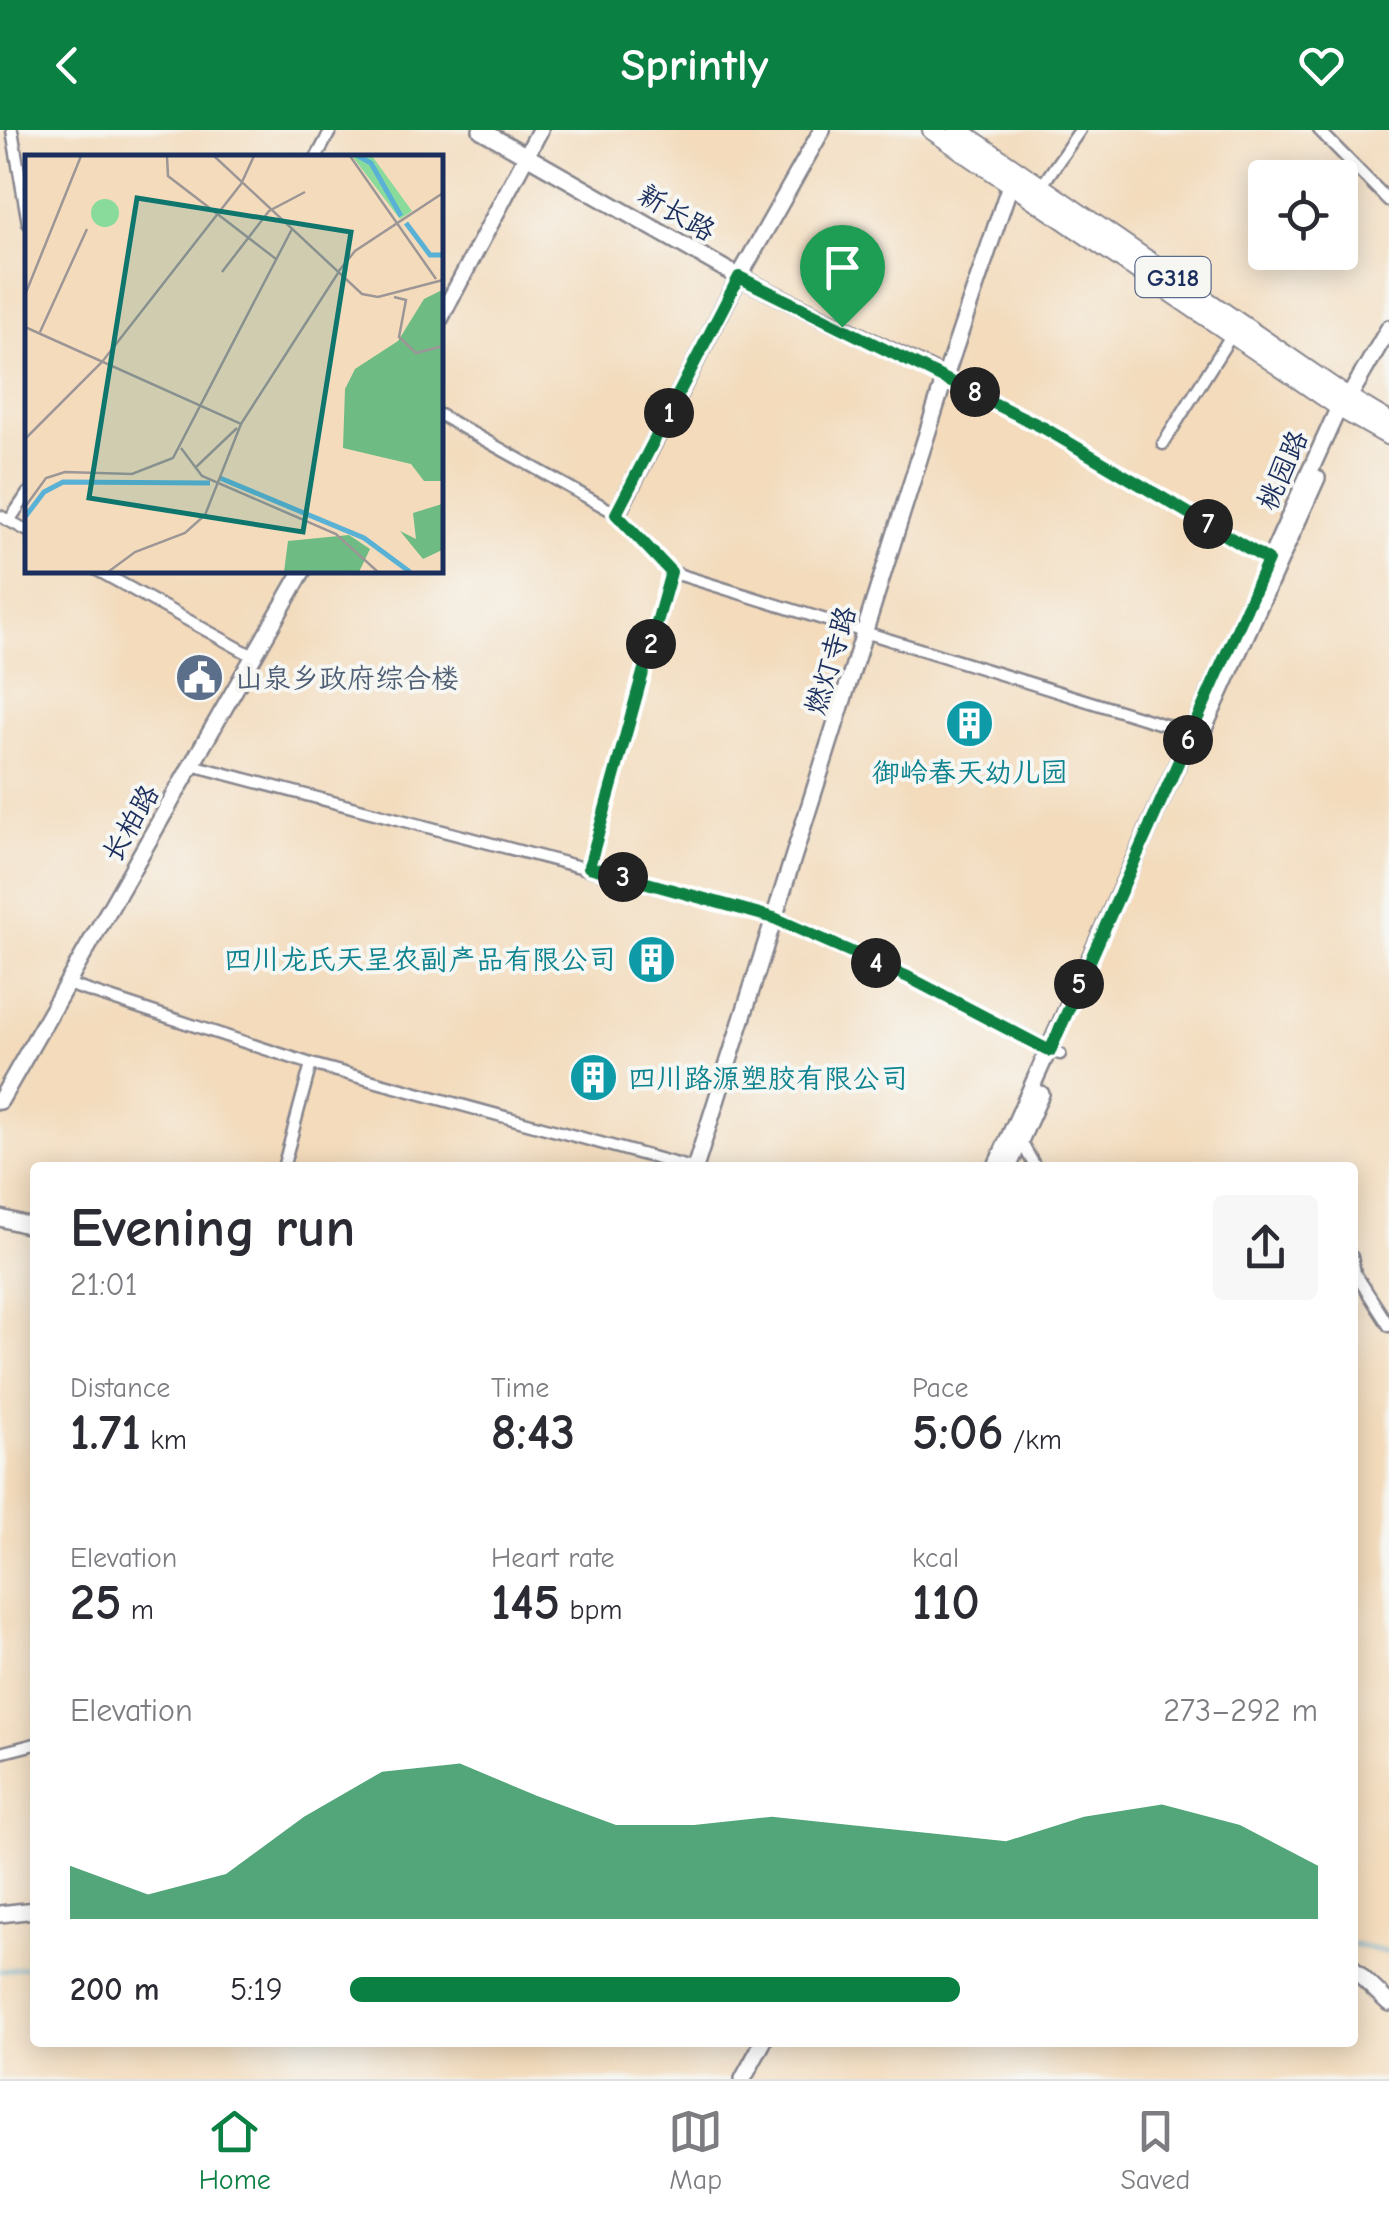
<!DOCTYPE html>
<html lang="en">
<head>
<meta charset="utf-8">
<style>
  :root { --surface:#fff; --page:#f7f7f7; --text:#2b2b33; --muted:#7c7c81; --line:#e1e1e2; --accent:#0b8043 }
  body { margin:0; font-family:"Comic Neue","LXGW WenKai TC",sans-serif; background:var(--page); color:var(--text); height:100vh; display:flex; flex-direction:column; font-size:38px; white-space:nowrap }
  * { box-sizing:border-box; margin:0 }
  p { font-size:32px; color:var(--muted) }
  .icon { flex:none; width:55px; height:55px; fill:none; stroke:currentColor; stroke-width:2; stroke-linecap:round; stroke-linejoin:round }
  .map { position:relative; flex:1; overflow:hidden }
  .drawer { position:absolute; left:30px; top:1032px; width:1328px; height:885px; display:flex; flex-direction:column; background:var(--surface); border-radius:10px; box-shadow:0 5px 25px #0003 }
  .drawer>* { flex:none }
  .controls { position:absolute; left:1248px; top:30px; display:grid; gap:20px }
  .controls a { display:grid; place-items:center; width:110px; height:110px; border-radius:10px; background:var(--surface); box-shadow:0 5px 25px #0003; font-size:50px }
  .pin { position:absolute; display:grid; place-items:center; width:85px; height:85px; color:#fff; margin:-102px -42px; border-radius:50% 50% 50% 0; rotate:-45deg; box-shadow:0 0 10px #0007 }
  .pin .icon { rotate:45deg }
  .km { position:absolute; width:50px; height:50px; margin:-25px; border-radius:50%; background:#222; color:#fff; font-size:28px; line-height:50px; text-align:center }
  .round { display:grid; place-items:center; flex:none; width:105px; height:105px; border-radius:10px; background:var(--page) }
  .head { display:flex; align-items:center; justify-content:space-between; height:170px; padding:0 40px }
  h1 { font-size:55px; font-weight:700; line-height:75px }
  .figures { display:grid; grid-template-columns:repeat(3,1fr); gap:15px; height:170px; padding:10px 40px }
  .figures div { display:grid; align-content:center }
  .figures b { font-size:50px; font-weight:700 }
  .figures small { font-size:28px; font-weight:400 }
  .figures p { font-size:28px }
  .chart { height:280px; padding:20px 40px }
  .chart p { display:flex; justify-content:space-between }
  .chart svg { width:100%; height:180px; margin-top:10px; fill:var(--accent); opacity:.7 }
  ul { padding:0 40px; list-style:none; font-size:32px }
  li { display:grid; grid-template-columns:160px 120px 1fr; align-items:center; height:75px }
  li i { height:25px; border-radius:12px; background:var(--accent) }
  header { display:flex; justify-content:space-between; align-items:center; height:130px; padding:0 40px; background:var(--accent); color:#fff; font-size:45px; font-weight:700 }
  .menu { display:flex; justify-content:space-around; align-items:center; height:140px; border-top:2px solid var(--line); background:var(--surface); font-size:28px; color:var(--muted) }
  .menu a { display:grid; justify-items:center; gap:5px }
  .menu .selected { color:var(--accent) }
  .map>svg:first-child { display:block }
  .lines { fill:none; stroke-linecap:round; stroke-linejoin:round }
  .stream { stroke:#59b1d6; stroke-width:2.5 }
  .street-casing { stroke:#87858d; stroke-width:15 }
  .secondary-casing { stroke:#87858d; stroke-width:20 }
  .highway-casing { stroke:#87858d; stroke-width:22 }
  .street { stroke:#fff; stroke-width:10 }
  .secondary { stroke:#fff; stroke-width:15 }
  .highway { stroke:#fff; stroke-width:18 }
  .route-casing { stroke:#fff; stroke-width:20 }
  .route { stroke:#0b8043; stroke-width:12 }
  .labels { text-anchor:middle; stroke-width:8; stroke-linejoin:round; paint-order:stroke }
  .shield { fill:#f6f6f2; stroke:#5d6b8a; stroke-width:2.5 }
  .shield-label { font-size:25px; font-weight:bold; fill:#1b2f5e }
  .street-label { font-size:28px; fill:#1b2f5e; stroke:#f6f6f2 }
  .service-label { font-size:28px; fill:#4e5e75; stroke:#f6f6f2; text-anchor:start }
  .culture-label { font-size:28px; fill:#0d838f; stroke:#f6f6f2 }
  .inset-river { fill:none; stroke:#59b1d6; stroke-width:5 }
  .inset-road { fill:none; stroke:#9d9696; stroke-width:2.5 }
  .view { fill:#0f766e; fill-opacity:0.15; stroke:#0f766e; stroke-width:5 }
  .inset-edge { fill:none; stroke:#1b2f5e; stroke-width:5 }
</style>
</head>
<body>
<header><svg class="icon" aria-label="back" viewBox="0 0 24 24"><path d="M15 5l-7 7 7 7"/></svg>Sprintly<svg class="icon" aria-label="heart" viewBox="0 0 24 24"><path d="M12 20l-8-8c-3-5 5-10 8-4 3-6 11-1 8 4z"/></svg></header>
<div class="map">
<svg width="1389" height="1949" viewBox="0 0 1389 1949">
  <rect width="100%" height="100%" fill="#f6f6f2"/>
  <filter id="ink" filterUnits="userSpaceOnUse"><feTurbulence type="fractalNoise" baseFrequency=".01" numOctaves="2"/><feDisplacementMap in="SourceGraphic" scale="20" xChannelSelector="R" yChannelSelector="G"/><feConvolveMatrix kernelMatrix="1 2 1 2 8 2 1 2 1" color-interpolation-filters="sRGB"/></filter>
  <filter id="wash" filterUnits="userSpaceOnUse"><feTurbulence type="fractalNoise" baseFrequency=".0048" numOctaves="4" result="noise"/><feDisplacementMap in="SourceGraphic" scale="40" xChannelSelector="R" yChannelSelector="G"/><feGaussianBlur stdDeviation="2.25" result="paint"/><feColorMatrix in="noise" values="0 0 0 0 0 0 0 0 0 0 0 0 0 0 0 0 0 1.4 0 .05"/><feComposite in="paint" operator="in"/></filter>
  <g filter="url(#wash)">
    <rect width="100%" height="100%" fill="#f3dbbc"/>
    <g class="lines">
      <path class="stream" d="M1352,1814L1389,1823
        M0,1841L35,1836"/>
    </g>
  </g>
  <g filter="url(#ink)">
    <g class="lines">
      <defs>
        <path id="street" d="M12,0L28,93
          M1319,0L1389,71
          M316,28L331,0
          M1038,61L1080,0
          M945,247L1044,298L1274,434
          M440,285L617,384L671,442L1194,604
          M1163,314L1232,204
          M0,386L28,401
          M9,391L28,363
          M97,440L251,525
          M192,635L774,788L908,847L1060,924
          M589,737L671,442
          M67,854L311,934L692,1038
          M1020,1010L1036,1038
          M283,1038L311,934
          M1352,1127L1355,1143L1389,1196
          M0,1623L35,1614"/>
        <path id="secondary" d="M481,0L739,147L945,247
          M440,189L540,0
          M1349,267L1389,198
          M617,384L739,147L822,0
          M1197,614L1317,348
          M0,971L303,440
          M695,1038L945,247L1013,46
          M995,1038L1343,268
          M1008,1038L1041,964
          M0,1088L35,1097
          M0,1784L35,1780
          M1352,1838L1389,1873
          M743,1949L763,1912"/>
        <path id="highway" d="M932,0L1345,281L1389,306
          M958,0L1344,265L1389,292"/>
      </defs>
      <use href="#street" class="street-casing"/>
      <use href="#secondary" class="secondary-casing"/>
      <use href="#highway" class="highway-casing"/>
      <use href="#street" class="street"/>
      <use href="#secondary" class="secondary"/>
      <use href="#highway" class="highway"/>
    </g>
  </g>
  <g class="lines" filter="url(#ink)">
    <defs>
      <path id="route" d="M739,147L1044,298L1268,430L1050,921L908,847L774,788L589,737L671,442L616,384Z"/>
    </defs>
    <use href="#route" class="route-casing"/>
    <use href="#route" class="route"/>
  </g>
  <defs>
    <symbol id="civic-disc" viewBox="-11 -11 22 22"><circle r="9.5" fill="#5c6f8a" stroke="#f6f6f2"/><path d="M-.6-6.5H3V-4.5H.6V-3L4-1V1h2V6H-6V1h2V-1L-.6-3ZM-1.2 2.5V6h2.4V2.5Z" fill="#fff"/></symbol>
    <symbol id="building-disc" viewBox="-11 -11 22 22"><circle r="9.5" fill="#0f9aa8" stroke="#f6f6f2"/><path d="M-4-6H4V6H1V3H-1V6H-4ZM-2.5-4.3h1.7v1.8h-1.7ZM.8-4.3h1.7v1.8H.8ZM-2.5-1h1.7V.8h-1.7ZM.8-1h1.7V.8H.8Z" fill="#fff"/></symbol>
  </defs>
  <g fill-rule="evenodd">
    <use href="#civic-disc" x="172" y="520" width="55" height="55"/>
    <use href="#building-disc" x="942" y="566" width="55" height="55"/>
    <use href="#building-disc" x="624" y="802" width="55" height="55"/>
    <use href="#building-disc" x="566" y="920" width="55" height="55"/>
  </g>
  <g class="labels">
    <rect class="shield" x="1135.5" y="127" width="75" height="40" rx="8"/>
    <g class="shield-label">
      <text x="1173" y="156">G318</text>
    </g>
    <g class="street-label">
      <text transform="translate(677 82) rotate(30)" y="10">新长路</text>
      <text transform="translate(1282 340) rotate(-66)" y="10">桃园路</text>
      <text transform="translate(830 530) rotate(-73)" y="10">燃灯寺路</text>
      <text transform="translate(130 693) rotate(-60)" y="10">长柏路</text>
    </g>
    <g class="service-label">
      <text x="235" y="558">山泉乡政府综合楼</text>
    </g>
    <g class="culture-label">
      <text x="970" y="652">御岭春天幼儿园</text>
      <text x="616" y="839" text-anchor="end">四川龙氏天呈农副产品有限公司</text>
      <text x="628" y="958" text-anchor="start">四川路源塑胶有限公司</text>
    </g>
  </g>
  <g transform="translate(25 25)">
    <rect width="418" height="418" fill="#f3dbbc"/>
    <path d="M327,1H347L387,56L375,64ZM66 58a14 14 0 1 1 28 0a14 14 0 1 1-28 0Z" fill="#89db9b"/>
    <path d="M417,135V326H399L386,309L318,293L320,234L330,214L373,186L399,144ZM417,349V395L398,404L375,376L391,384L388,358ZM324,380L345,394L334,417H259L263,386Z" fill="#6ebb83"/>
    <path class="inset-river" d="M333,1L346,8L376,61M381,68L405,100H418M195,323L339,383L385,417M0,362L19,337L38,327L185,328"/>
    <path class="inset-road" d="M142,1L143,21L251,104M189,1L337,139L353,142L418,125M325,1L411,124M197,117L244,56L280,37M313,117L330,96L418,38M0,140L56,1M369,142L381,145L374,182L391,198L418,191M0,172L216,269L313,118M15,177L62,74M0,284L77,207L216,29L229,1M156,293L177,321L311,379L353,417M170,313L212,273M0,352L21,323L40,317L107,319L148,303L267,74M83,417L110,397L160,378L180,360L216,269"/>
    <path class="view" d="M112,43L326,77L278,377L64,343Z"/>
    <rect width="418" height="418" class="inset-edge"/>
  </g>
</svg>
<div class="controls">
<a><svg class="icon" aria-label="locate" viewBox="0 0 24 24"><circle cx="12" cy="12" r="6"/><path d="M12 2v4M12 18v4M2 12h4M18 12h4"/></svg></a>
</div>
<div class="pin" style="left:842px;top:197px;background:#1e9e55"><svg class="icon" aria-label="arrive" viewBox="0 0 24 24"><path d="M6 21V4h12l-3 4 3 4H6"/></svg></div>
<b class="km" style="left:669px;top:283px">1</b>
<b class="km" style="left:651px;top:514px">2</b>
<b class="km" style="left:623px;top:747px">3</b>
<b class="km" style="left:876px;top:833px">4</b>
<b class="km" style="left:1079px;top:854px">5</b>
<b class="km" style="left:1188px;top:610px">6</b>
<b class="km" style="left:1208px;top:394px">7</b>
<b class="km" style="left:975px;top:262px">8</b>
<section class="drawer">
<div class="head"><div><h1>Evening run</h1><p>21:01</p></div><a class="round"><svg class="icon" aria-label="share" viewBox="0 0 24 24"><path d="M12 15V3M7 8l5-5 5 5M5 13v7h14v-7"/></svg></a></div>
<div class="figures">
<div><p>Distance</p><b>1.71<small> km</small></b></div>
<div><p>Time</p><b>8:43</b></div>
<div><p>Pace</p><b>5:06<small> /km</small></b></div>
</div>
<div class="figures">
<div><p>Elevation</p><b>25<small> m</small></b></div>
<div><p>Heart rate</p><b>145<small> bpm</small></b></div>
<div><p>kcal</p><b>110</b></div>
</div>
<div class="chart"><p><span>Elevation</span>273–292 m</p>
<svg viewBox="0 0 160 44" preserveAspectRatio="none"><path d="M0 44V31L10 38L20 33L30 19L40 8L50 6L60 14L70 21L80 21L90 19L100 21L110 23L120 25L130 19L140 16L150 21L160 31V44z"/></svg>
</div>
<ul>
<li><b>200 m</b>5:19<i style="width:63%"></i></li>
</ul>
</section>
</div>
<nav class="menu">
<a class="selected"><svg class="icon" aria-label="home" viewBox="0 0 24 24"><path d="M3 11l9-7 9 7M6 9v11h12V9"/></svg>Home</a>
<a><svg class="icon" aria-label="map" viewBox="0 0 24 24"><path d="M3 6l6-2 6 2 6-2v14l-6 2-6-2-6 2zM9 4v14M15 6v14"/></svg>Map</a>
<a><svg class="icon" aria-label="saved" viewBox="0 0 24 24"><path d="M7 4h10v16l-5-4-5 4z"/></svg>Saved</a>
</nav>
</body>
</html>
